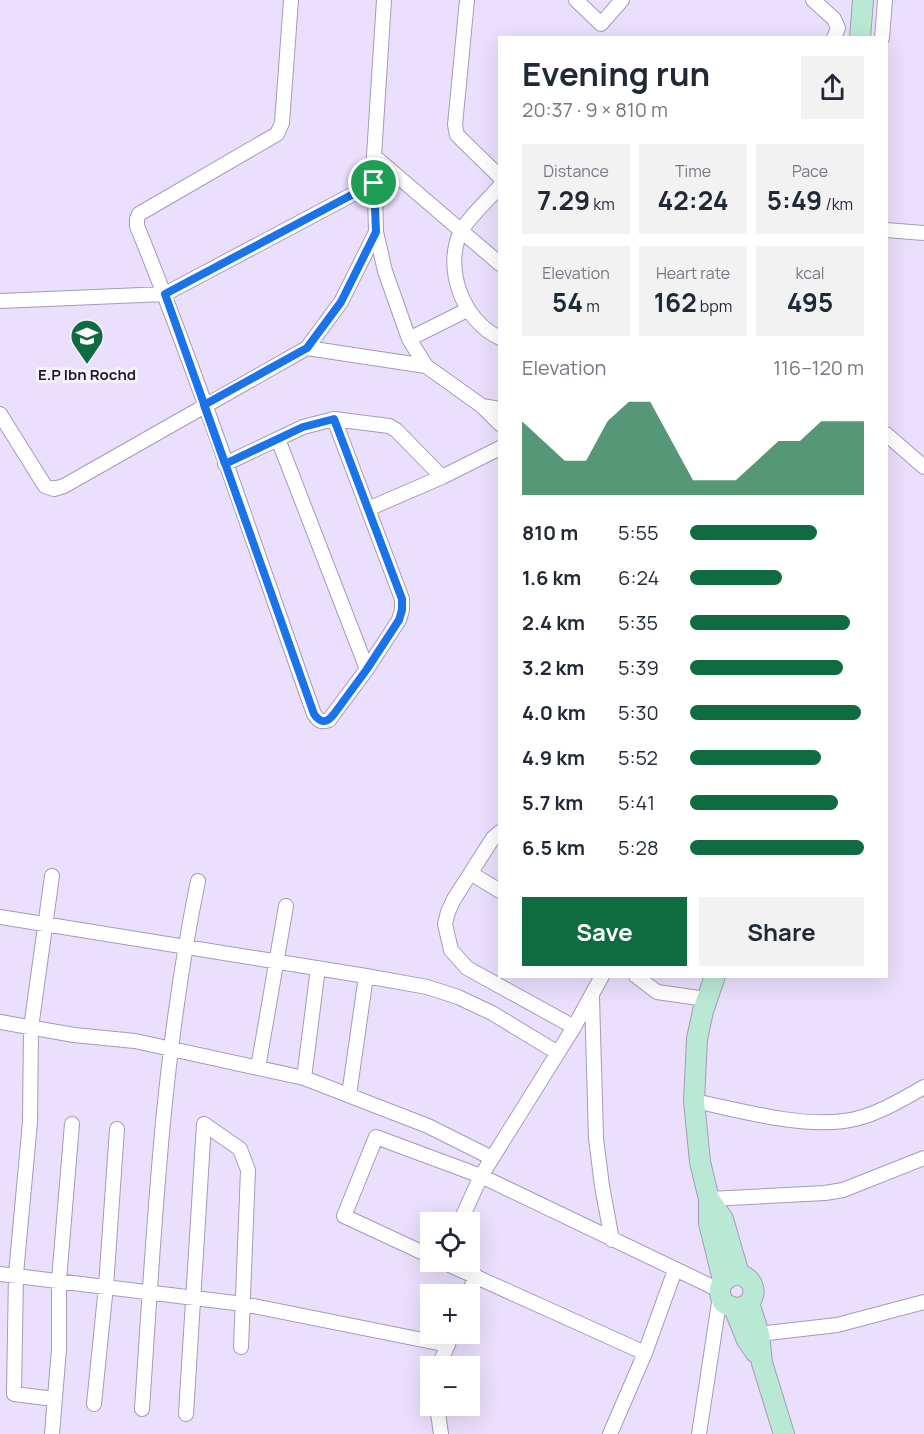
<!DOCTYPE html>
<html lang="en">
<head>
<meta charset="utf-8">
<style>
  :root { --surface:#fff; --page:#f2f2f3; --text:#1f2937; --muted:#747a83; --accent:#0f6c40 }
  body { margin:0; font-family:Manrope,sans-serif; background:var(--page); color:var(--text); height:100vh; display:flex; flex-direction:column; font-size:22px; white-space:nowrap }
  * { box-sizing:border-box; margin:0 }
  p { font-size:20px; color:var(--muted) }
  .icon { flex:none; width:33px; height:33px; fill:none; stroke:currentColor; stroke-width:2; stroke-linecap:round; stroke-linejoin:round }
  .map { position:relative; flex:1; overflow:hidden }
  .side { position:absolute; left:498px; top:36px; width:390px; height:942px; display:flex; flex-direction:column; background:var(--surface); border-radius:0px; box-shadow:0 6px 24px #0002 }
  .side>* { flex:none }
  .buttons { position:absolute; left:420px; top:1212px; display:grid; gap:12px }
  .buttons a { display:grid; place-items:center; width:60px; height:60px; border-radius:0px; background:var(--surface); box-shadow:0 6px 24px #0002; font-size:30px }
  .pin { position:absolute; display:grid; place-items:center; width:51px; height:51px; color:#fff; margin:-26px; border:3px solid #fff; border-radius:50%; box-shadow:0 2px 6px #0007 }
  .round { display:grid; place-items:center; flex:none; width:63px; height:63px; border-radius:0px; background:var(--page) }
  .head { display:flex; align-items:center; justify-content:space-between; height:102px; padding:0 24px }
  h1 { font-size:33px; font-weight:700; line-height:45px }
  .metrics { display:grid; grid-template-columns:repeat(3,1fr); gap:9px; height:102px; padding:6px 24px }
  .metrics div { display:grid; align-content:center; border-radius:0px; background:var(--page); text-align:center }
  .metrics b { font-size:26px; font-weight:700 }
  .metrics small { font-size:16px; font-weight:400 }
  .metrics p { font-size:16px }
  .chart { height:168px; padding:12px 24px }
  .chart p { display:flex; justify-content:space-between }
  .chart svg { width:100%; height:108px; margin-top:6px; fill:var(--accent); opacity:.7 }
  .button { display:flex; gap:12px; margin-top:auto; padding:12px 24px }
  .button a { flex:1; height:69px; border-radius:0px; background:var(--accent); color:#fff; font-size:24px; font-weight:700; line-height:69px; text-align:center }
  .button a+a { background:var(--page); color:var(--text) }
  ul { padding:0 24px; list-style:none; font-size:20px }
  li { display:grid; grid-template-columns:96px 72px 1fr; align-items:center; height:45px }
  li i { height:15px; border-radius:8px; background:var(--accent) }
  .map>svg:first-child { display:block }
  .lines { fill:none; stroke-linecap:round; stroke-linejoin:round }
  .minor-casing { stroke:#a59bb7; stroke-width:16 }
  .secondary-casing { stroke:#a59bb7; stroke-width:22 }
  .minor { stroke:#fff; stroke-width:14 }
  .secondary { stroke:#b9e9d4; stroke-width:20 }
  .route-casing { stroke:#fff; stroke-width:12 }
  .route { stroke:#1a73e8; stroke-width:8 }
  .labels { text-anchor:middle; stroke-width:6; stroke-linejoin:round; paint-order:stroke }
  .poi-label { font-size:15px; font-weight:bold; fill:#201c27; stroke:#f4f0fc }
</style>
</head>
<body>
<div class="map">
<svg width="924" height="1434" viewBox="0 0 924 1434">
  <rect width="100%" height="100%" fill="#eadffd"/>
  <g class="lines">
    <defs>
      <path id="minor" d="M384,0L374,156L376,232L385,271L409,339L426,366L482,406L500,409
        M467,0L455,125L457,135L500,177
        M576,0L601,24L622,0
        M813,0L834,19L838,28L834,38
        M882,38L885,0
        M374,156L500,264
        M500,186C490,198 466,220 460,233C444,270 463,321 500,338
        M886,230L924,233
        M0,301L165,294L374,183
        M409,339L467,310
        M307,348L341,302L376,232
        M482,406L500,424
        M0,414L45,486L54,489L64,486L307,348L426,366
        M334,419L389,426L396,430L442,477
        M886,434L924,467
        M278,439L367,669
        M225,464L303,427L334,419L402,599V610L399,620L367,669L329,720C321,723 319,721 314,714C256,551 202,386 137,226V219L139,214L277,134L282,123L291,0
        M368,509L442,477L500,448
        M500,832L493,838L454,899L448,912L445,924L451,950L467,968L574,1027
        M472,874L500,891
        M52,876L31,1028L30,1122L16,1274L14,1394L54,1399
        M0,917L366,976L427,987L458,997L492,1013L558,1053
        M636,976L657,992L706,999
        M592,997L596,1138L602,1186L612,1240
        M0,1022L74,1035L135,1041L304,1078L428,1126L492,1158
        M258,1068L286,906
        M304,1078L318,968
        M349,1095L366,976
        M694,1101C740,1110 796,1127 844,1121C871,1118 900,1101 924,1087
        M709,1199L825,1193L843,1190L924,1158
        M460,1222L481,1176L574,1027L602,976
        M430,1256L344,1216L376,1137L481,1176L719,1290
        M443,1262L645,1353
        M0,1274L243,1304L448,1345
        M468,1294L476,1276
        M759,1334L837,1325L924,1302
        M439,1366L452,1334
        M94,1404L106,1286L117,1129
        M437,1406L441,1434
        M142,1409C154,1232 162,1055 198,881
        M186,1414L204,1124L240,1149L248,1170L241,1347
        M52,1434L59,1349V1280L72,1124
        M610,1434L645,1353L675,1270
        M699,1434L720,1296"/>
      <path id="secondary" d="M860,38L863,0
        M715,976L703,1011L697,1039L694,1101L700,1162L709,1199V1223L723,1280
        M709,1199L723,1219L739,1274C769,1285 747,1322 723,1302C715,1287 724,1276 739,1274
        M749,1303L759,1334L762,1363L784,1434
        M734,1308L747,1340L756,1353"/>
    </defs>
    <use href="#minor" class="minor-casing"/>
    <use href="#secondary" class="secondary-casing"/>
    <use href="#minor" class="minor"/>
    <use href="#secondary" class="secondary"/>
  </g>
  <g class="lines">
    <defs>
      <path id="route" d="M374,183L376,232L341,302L307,348L204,405L225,464L303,427L334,419L402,599V610L399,620L367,669L334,714C327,723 321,724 314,714L165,294L374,183"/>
    </defs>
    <use href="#route" class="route-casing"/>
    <use href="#route" class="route"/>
  </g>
  <defs>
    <symbol id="school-pin" viewBox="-11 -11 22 30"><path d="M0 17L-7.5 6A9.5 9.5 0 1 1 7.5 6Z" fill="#0f6c40" stroke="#f4f0fc"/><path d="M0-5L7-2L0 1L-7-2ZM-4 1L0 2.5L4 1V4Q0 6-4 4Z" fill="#fff"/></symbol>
  </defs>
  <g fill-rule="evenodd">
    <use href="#school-pin" x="68" y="317" width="38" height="52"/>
  </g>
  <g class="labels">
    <g class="poi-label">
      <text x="87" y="380">E.P Ibn Rochd</text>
    </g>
  </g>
</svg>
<div class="buttons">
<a><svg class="icon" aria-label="locate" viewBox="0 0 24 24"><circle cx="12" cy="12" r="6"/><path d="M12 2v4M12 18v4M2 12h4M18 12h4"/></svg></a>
<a>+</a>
<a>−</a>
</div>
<div class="pin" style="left:374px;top:183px;background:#1e9e55"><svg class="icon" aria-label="arrive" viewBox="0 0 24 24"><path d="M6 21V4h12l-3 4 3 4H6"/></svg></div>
<section class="side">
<div class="head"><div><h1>Evening run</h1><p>20:37 · 9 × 810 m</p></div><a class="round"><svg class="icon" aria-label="share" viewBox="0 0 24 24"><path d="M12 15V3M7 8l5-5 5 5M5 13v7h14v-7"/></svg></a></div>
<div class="metrics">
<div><p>Distance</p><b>7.29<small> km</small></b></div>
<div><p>Time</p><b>42:24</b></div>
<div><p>Pace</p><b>5:49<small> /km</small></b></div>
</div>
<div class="metrics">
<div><p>Elevation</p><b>54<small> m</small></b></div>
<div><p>Heart rate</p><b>162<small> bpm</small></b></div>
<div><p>kcal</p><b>495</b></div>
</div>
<div class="chart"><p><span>Elevation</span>116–120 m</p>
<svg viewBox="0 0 160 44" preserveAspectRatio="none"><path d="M0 44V14L10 22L20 30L30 30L40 14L50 6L60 6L70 22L80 38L90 38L100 38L110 30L120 22L130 22L140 14L150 14L160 14V44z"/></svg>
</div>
<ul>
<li><b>810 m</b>5:55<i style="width:73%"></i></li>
<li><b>1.6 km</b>6:24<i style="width:53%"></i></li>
<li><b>2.4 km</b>5:35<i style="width:92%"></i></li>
<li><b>3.2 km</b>5:39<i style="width:88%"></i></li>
<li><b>4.0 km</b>5:30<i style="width:98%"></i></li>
<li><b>4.9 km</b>5:52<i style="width:75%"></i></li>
<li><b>5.7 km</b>5:41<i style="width:85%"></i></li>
<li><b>6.5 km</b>5:28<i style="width:100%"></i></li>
</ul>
<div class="button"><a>Save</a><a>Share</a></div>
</section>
</div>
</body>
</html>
